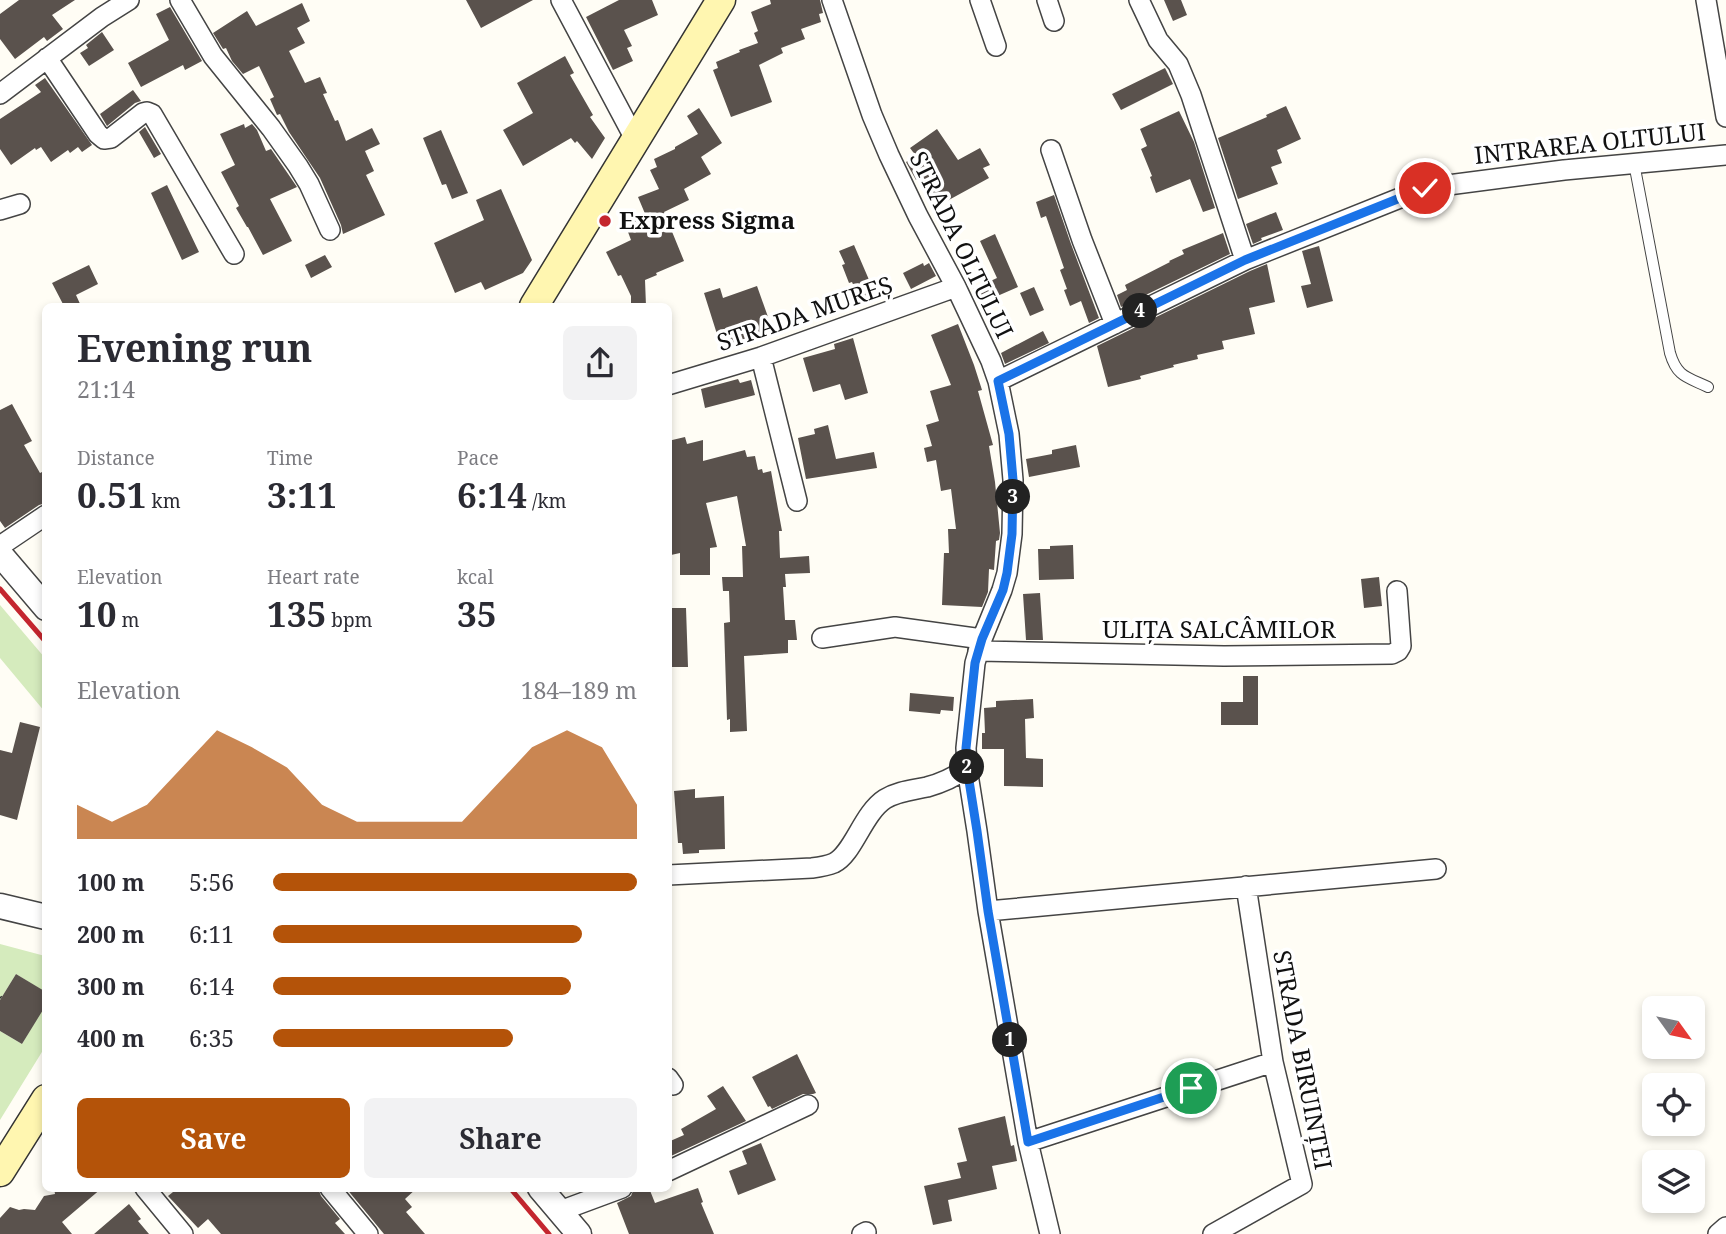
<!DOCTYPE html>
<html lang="en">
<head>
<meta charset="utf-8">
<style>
  :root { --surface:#fff; --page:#f2f2f3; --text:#2b2b33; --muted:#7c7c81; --accent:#b45309 }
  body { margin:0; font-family:"Noto Serif",serif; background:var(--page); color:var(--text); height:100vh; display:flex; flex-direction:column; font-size:26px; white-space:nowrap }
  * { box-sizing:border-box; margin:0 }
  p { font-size:23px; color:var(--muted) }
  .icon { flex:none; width:38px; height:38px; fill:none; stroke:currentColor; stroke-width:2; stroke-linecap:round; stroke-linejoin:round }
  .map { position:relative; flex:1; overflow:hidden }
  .sheet { position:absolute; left:42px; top:303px; width:630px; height:889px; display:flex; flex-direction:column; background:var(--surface); border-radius:10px; box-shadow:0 4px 10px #0003 }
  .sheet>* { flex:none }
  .needle { width:46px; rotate:123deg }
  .tools { position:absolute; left:1642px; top:996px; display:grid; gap:14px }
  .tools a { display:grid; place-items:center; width:63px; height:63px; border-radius:10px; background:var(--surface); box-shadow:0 4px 10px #0003; font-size:35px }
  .pin { position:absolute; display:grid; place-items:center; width:60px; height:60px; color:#fff; margin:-30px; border:4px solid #fff; border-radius:50%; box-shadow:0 2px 7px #0007 }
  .km { position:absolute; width:35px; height:35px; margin:-18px; border-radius:50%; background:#222; color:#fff; font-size:19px; line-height:35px; text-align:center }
  .round { display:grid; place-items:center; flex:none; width:74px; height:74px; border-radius:10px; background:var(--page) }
  .head { display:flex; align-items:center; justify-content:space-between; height:119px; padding:0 35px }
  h1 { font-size:38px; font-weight:700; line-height:52px }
  .metrics { display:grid; grid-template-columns:repeat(3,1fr); gap:10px; height:119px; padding:7px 35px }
  .metrics div { display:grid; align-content:center }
  .metrics b { font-size:35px; font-weight:700 }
  .metrics small { font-size:19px; font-weight:400 }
  .metrics p { font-size:19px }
  .chart { height:196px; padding:14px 35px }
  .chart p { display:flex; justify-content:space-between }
  .chart svg { width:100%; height:126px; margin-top:7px; fill:var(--accent); opacity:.7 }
  .action { display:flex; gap:14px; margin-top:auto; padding:14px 35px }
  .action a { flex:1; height:80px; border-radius:10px; background:var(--accent); color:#fff; font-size:28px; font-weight:700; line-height:80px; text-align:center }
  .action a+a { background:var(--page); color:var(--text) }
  ul { padding:0 35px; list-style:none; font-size:23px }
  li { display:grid; grid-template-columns:112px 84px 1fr; align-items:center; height:52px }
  li i { height:18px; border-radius:9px; background:var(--accent) }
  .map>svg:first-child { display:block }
  .green { fill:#d5ebbd }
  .building { fill:#5a524d }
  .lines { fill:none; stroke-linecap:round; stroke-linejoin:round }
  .service-casing { stroke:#444; stroke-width:12 }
  .minor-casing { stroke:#444; stroke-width:22 }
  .tertiary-casing { stroke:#444; stroke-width:27 }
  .secondary-casing { stroke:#333; stroke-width:31 }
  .path { stroke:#333; stroke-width:3.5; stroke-dasharray:7 3.5; stroke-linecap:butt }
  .service { stroke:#fff; stroke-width:10 }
  .minor { stroke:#fff; stroke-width:19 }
  .tertiary { stroke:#fff; stroke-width:24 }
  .secondary { stroke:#fff6b0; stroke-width:28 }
  .rail { stroke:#c4262e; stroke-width:5 }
  .route-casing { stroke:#fff; stroke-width:14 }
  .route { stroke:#1a73e8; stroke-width:9 }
  .poi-dot { fill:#c4262e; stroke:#fff; stroke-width:2.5 }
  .labels { text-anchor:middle; stroke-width:7; stroke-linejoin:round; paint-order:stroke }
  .street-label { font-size:24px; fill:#111; stroke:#fff }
  .poi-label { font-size:24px; font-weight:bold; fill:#111; stroke:#fff; text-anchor:start }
</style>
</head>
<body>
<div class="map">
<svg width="1726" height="1234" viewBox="0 0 1726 1234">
  <rect width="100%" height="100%" fill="#fffdf5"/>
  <path class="green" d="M0,605L45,658V712L0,658Z
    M0,944L45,956V992L16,974L0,1000Z
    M45,1005V1047L0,1120V1031L22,1044Z"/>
  <path class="building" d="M19,0H75L52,15L63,29L47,41L44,37L15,59L0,39V14Z
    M466,0H533L481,28Z
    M619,0H652L658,15L624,30L632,46L627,48L633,61L613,70L586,17Z
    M770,0H820L823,13L819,14L821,22L801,29L805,39L781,48L783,53L759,65L772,102L731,117L713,70L718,68L716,62L740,52L739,50L758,43L754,33L758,31L751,12L771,4Z
    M1164,0H1181L1187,15L1173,21Z
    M302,3L310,21L297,28L305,43L289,51L305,83L320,77L327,93L323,94L335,121L338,120L346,141L372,128L380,144L365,151L374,171L366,175L385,215L343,234L341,225L320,178L289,132L280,114L277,115L270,99L274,97L259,66L243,74L232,61L226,48L223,49L213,33L247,11L256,26Z
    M170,7L202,61L185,70L183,65L141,87L128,63L169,40L156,14Z
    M102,32L114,50L89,66L80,53L88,48L86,45Z
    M565,56L574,73L570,75L593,115L590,117L605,138L592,159L577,141L575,143L571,138L523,166L503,130L533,113L517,83Z
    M1165,68L1173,84L1121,110L1112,94Z
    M45,78L92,145L82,152L78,147L70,153L68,150L51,162L41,147L36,150L35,148L11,165L0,149V119L41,92L35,85Z
    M133,90L141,101L135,103L107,126L100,114Z
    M1286,106L1301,139L1277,150L1282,163L1271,167L1278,184L1238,199L1218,138L1267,117L1266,115Z
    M699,108L722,143L701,157L711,174L684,189L689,200L664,212L684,261L656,273L657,275L645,280L646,306H631V296L621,275L618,276L606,252L631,240L625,224L646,216L638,197L659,189L650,170L657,167L654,159L675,149V147L698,134L687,116Z
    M1179,111L1194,142L1215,208L1203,212L1190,179L1156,193L1150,177L1152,176L1141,149L1147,146L1140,129Z
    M244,124L245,128L252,124L257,130L266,151L271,149L297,187L270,199L292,241L263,255L248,227H247L236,208L239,206L221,172L235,165L220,134Z
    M145,127L161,154L154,158L139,132Z
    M937,129L958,160L980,148L990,165L983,168L989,178L936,207L920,177L916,180L906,162L916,156L910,148Z
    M441,130L468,193L452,199L446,184L442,185L423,138Z
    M167,185L199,252L182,260L151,193Z
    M501,189L532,260L523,273L485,290L481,282L455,293L434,243L484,220L476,200Z
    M1054,195L1071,244L1099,318L1089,323L1081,301L1070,306L1064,290L1067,289L1060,270L1064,268L1046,216L1041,218L1036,202Z
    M1276,212L1283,230L1261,238L1262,240L1253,244L1246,224Z
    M1223,233L1230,254L1121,307L1117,295L1127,290L1125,285L1170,262L1169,261L1184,254L1182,250Z
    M995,234L1018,287L979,304L973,289L997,278L980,241Z
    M854,245L876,296L861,303L852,282L849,283L842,265L845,264L839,251Z
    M1319,246L1333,301L1307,308L1301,286L1311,284L1302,251Z
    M325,255L332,267L311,278L305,265Z
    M923,263L924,266L929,263L936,276L911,289L903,273Z
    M1267,264L1275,302L1249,308L1255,334L1222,341L1224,349L1197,355L1198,359L1173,365L1174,367L1140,376L1141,379L1108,387L1097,346L1250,271Z
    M89,265L98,284L76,295L81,306H64L52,283Z
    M757,286L773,331L722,350L704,293L720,288L723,298Z
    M1034,287L1044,310L1030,316L1020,293Z
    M958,324L974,365L982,390L978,391L993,445L989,446L995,482L1000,533L999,540L996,541L994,570L989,569L988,592L982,607L942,605L944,553H949L948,529H956L951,489L941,491L936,460L927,462L924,448L932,446L926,425L939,421L930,391L951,385L931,335Z
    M1043,331L1049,343L1005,364L1001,353Z
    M853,338L868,393L845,400L840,384L813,392L803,358L835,349L834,344Z
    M738,379L740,383L751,380L755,395L705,408L701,389Z
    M12,404L32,441L24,445L40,473L46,470V503L39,505L5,528L0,521V410Z
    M828,425L836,459L874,452L877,468L806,479L798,438L815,434L814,429Z
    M685,437L687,444L703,440V461L745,450L747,457L755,456L758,470L762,469L763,473L771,471L782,531H779L780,558L809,556L810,573L785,574L786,587H783L785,620H795L797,640H788V653L744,656L747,731L730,732V719L727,720L724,623L730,622L729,591H723L722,577H743L742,546H746L737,496L706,503L717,547L710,548V575H680V553L671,555L668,532V441Z
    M1076,445L1080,467L1029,477L1026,459L1052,454V450Z
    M1073,545L1074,579L1039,580L1038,549H1050V546Z
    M1379,577L1382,606L1364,608L1361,579Z
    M1040,593L1043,640H1026L1023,594Z
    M669,608H686L688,667H671Z
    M1243,676H1258V725H1221V702H1243Z
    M910,693L954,697L953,711L941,710L940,714L909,711Z
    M1033,699L1034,718L1025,719L1026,758L1043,759V787L1004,786V749H982V733H985L984,708L996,707V701Z
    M20,722L40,727L17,820L0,815V750L12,753Z
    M695,789V798L724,796L725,849L699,850V853L683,854L682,843H678L674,791Z
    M16,974L46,992V1005L22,1044L0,1031V1000Z
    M797,1054L816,1093L813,1094H803L772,1109L770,1106L768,1107L752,1077Z
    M723,1086L746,1121L671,1156L668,1150V1142L684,1135L681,1129L716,1109L707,1096Z
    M1005,1116L1011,1146L1014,1145L1017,1161L992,1166L997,1189L948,1200L952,1221L933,1225L924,1186L961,1178L957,1163L967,1161L958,1128Z
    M761,1143L776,1180L738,1195L729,1171L747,1164L742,1151Z
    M54,1188H102L62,1222L72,1234H0V1218L10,1207L19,1210L24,1209L35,1210L44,1196L55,1194Z
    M178,1188H318L321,1196L340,1219L335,1223L345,1234H221L208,1219L198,1228L168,1196Z
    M346,1188H417L405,1199L412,1207L406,1212L425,1234H384Z
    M634,1188H649L655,1203L698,1188L703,1202L701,1203L714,1234H629L617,1203L631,1196Z
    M129,1204L141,1219L138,1221L149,1234H94Z"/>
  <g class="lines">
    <defs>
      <path id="service" d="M1634,163L1670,353C1677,377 1687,377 1708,387"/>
      <path id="minor" d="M180,0L213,56L271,128L298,166L309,184L330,230
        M561,0L635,139
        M832,0L872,115L889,155L918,216L956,287L991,361L998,381L1009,434L1013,480L1012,534L1007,573L1002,590L982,639L975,663L966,748L967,768L977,831L988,911L1028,1142L1050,1234
        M980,0L996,46
        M1047,0L1054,21
        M1139,0L1158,40L1178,64L1191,95L1245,260
        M1706,0L1726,117
        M47,58L98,134L104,139L111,138L143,113L147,112L152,114L234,254
        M0,94L102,17L129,0
        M1051,150L1082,240L1115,324
        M0,210L20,204
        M761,357L797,501
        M998,381L1245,260L1425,188L1564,170L1726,155
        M668,385L761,357L956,287
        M0,546L46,515
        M822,638L895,627L982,639
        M978,651L1224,656L1392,654L1398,651L1401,646L1397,591
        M668,875L812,868C820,867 827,866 834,863C853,854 863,813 885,799C898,791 913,790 927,787C942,783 955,777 967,768
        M988,911L1436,869
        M668,1078L673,1085
        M1028,1142L1273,1062
        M668,1171L808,1105
        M145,1188L183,1234
        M330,1188L368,1234
        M560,1211L622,1188
        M862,1234L866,1232
        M1213,1234L1302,1184L1273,1062L1246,886
        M1718,1234L1726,1227"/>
      <path id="tertiary" d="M0,554L46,608
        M0,906L46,917
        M540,1188L579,1234"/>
      <path id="secondary" d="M534,306L721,0
        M0,1172L46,1099"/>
    </defs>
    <use href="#service" class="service-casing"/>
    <use href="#minor" class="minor-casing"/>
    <use href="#tertiary" class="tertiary-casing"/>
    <use href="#secondary" class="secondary-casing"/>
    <path class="path" d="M0,997L1,998"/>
    <use href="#service" class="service"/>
    <use href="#minor" class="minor"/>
    <use href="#tertiary" class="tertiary"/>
    <use href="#secondary" class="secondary"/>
    <path class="rail" d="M0,589L46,642
      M510,1188L549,1234"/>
  </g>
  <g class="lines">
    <defs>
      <path id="route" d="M1191,1088L1028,1142L988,911L977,831L967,768L966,748L975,663L982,639L1003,590L1007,573L1012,534L1013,480L1009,434L998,381L1245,260L1425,188"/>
    </defs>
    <use href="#route" class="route-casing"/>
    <use href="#route" class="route"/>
  </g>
  <circle class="poi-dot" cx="605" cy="221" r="7"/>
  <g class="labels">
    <g class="street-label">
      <text transform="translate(1590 144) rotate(-6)" y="8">INTRAREA OLTULUI</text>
      <text transform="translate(961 245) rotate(64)" y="8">STRADA OLTULUI</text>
      <text transform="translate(805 314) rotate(-19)" y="8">STRADA MUREȘ</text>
      <text x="1219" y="638">ULIȚA SALCÂMILOR</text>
      <text transform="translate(1302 1060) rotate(79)" y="8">STRADA BIRUINȚEI</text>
    </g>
    <g class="poi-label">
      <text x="619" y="229">Express Sigma</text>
    </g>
  </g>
</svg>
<div class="tools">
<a><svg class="needle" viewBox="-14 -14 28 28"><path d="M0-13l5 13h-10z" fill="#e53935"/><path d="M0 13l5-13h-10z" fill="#7c7c81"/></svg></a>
<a><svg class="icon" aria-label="locate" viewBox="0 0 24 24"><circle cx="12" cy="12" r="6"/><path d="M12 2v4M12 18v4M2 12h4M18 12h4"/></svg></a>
<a><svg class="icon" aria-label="layers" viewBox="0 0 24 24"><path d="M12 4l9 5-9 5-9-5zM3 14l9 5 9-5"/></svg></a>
</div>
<div class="pin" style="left:1191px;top:1088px;background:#1e9e55"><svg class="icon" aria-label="arrive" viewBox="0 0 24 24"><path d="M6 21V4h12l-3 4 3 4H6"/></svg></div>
<div class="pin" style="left:1425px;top:188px;background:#d93025"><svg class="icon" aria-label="check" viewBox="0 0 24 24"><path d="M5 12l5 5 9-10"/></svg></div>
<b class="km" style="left:1010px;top:1040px">1</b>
<b class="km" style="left:967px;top:767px">2</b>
<b class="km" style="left:1013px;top:497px">3</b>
<b class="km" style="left:1140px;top:311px">4</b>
<section class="sheet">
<div class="head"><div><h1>Evening run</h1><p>21:14</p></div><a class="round"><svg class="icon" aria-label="share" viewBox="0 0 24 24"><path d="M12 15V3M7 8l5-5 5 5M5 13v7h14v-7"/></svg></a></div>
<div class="metrics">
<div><p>Distance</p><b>0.51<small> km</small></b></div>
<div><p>Time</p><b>3:11</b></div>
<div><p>Pace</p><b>6:14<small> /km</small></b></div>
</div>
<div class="metrics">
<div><p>Elevation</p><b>10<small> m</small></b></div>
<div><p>Heart rate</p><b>135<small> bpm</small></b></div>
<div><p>kcal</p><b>35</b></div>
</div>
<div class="chart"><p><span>Elevation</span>184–189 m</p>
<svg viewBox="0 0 160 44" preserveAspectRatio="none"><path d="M0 44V32L10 38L20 32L30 19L40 6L50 12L60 19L70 32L80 38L90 38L100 38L110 38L120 25L130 12L140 6L150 12L160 32V44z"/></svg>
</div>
<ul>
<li><b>100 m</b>5:56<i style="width:100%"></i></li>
<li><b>200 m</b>6:11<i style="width:85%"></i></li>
<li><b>300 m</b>6:14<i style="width:82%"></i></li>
<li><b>400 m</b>6:35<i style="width:66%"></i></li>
</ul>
<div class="action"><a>Save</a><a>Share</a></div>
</section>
</div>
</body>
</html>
